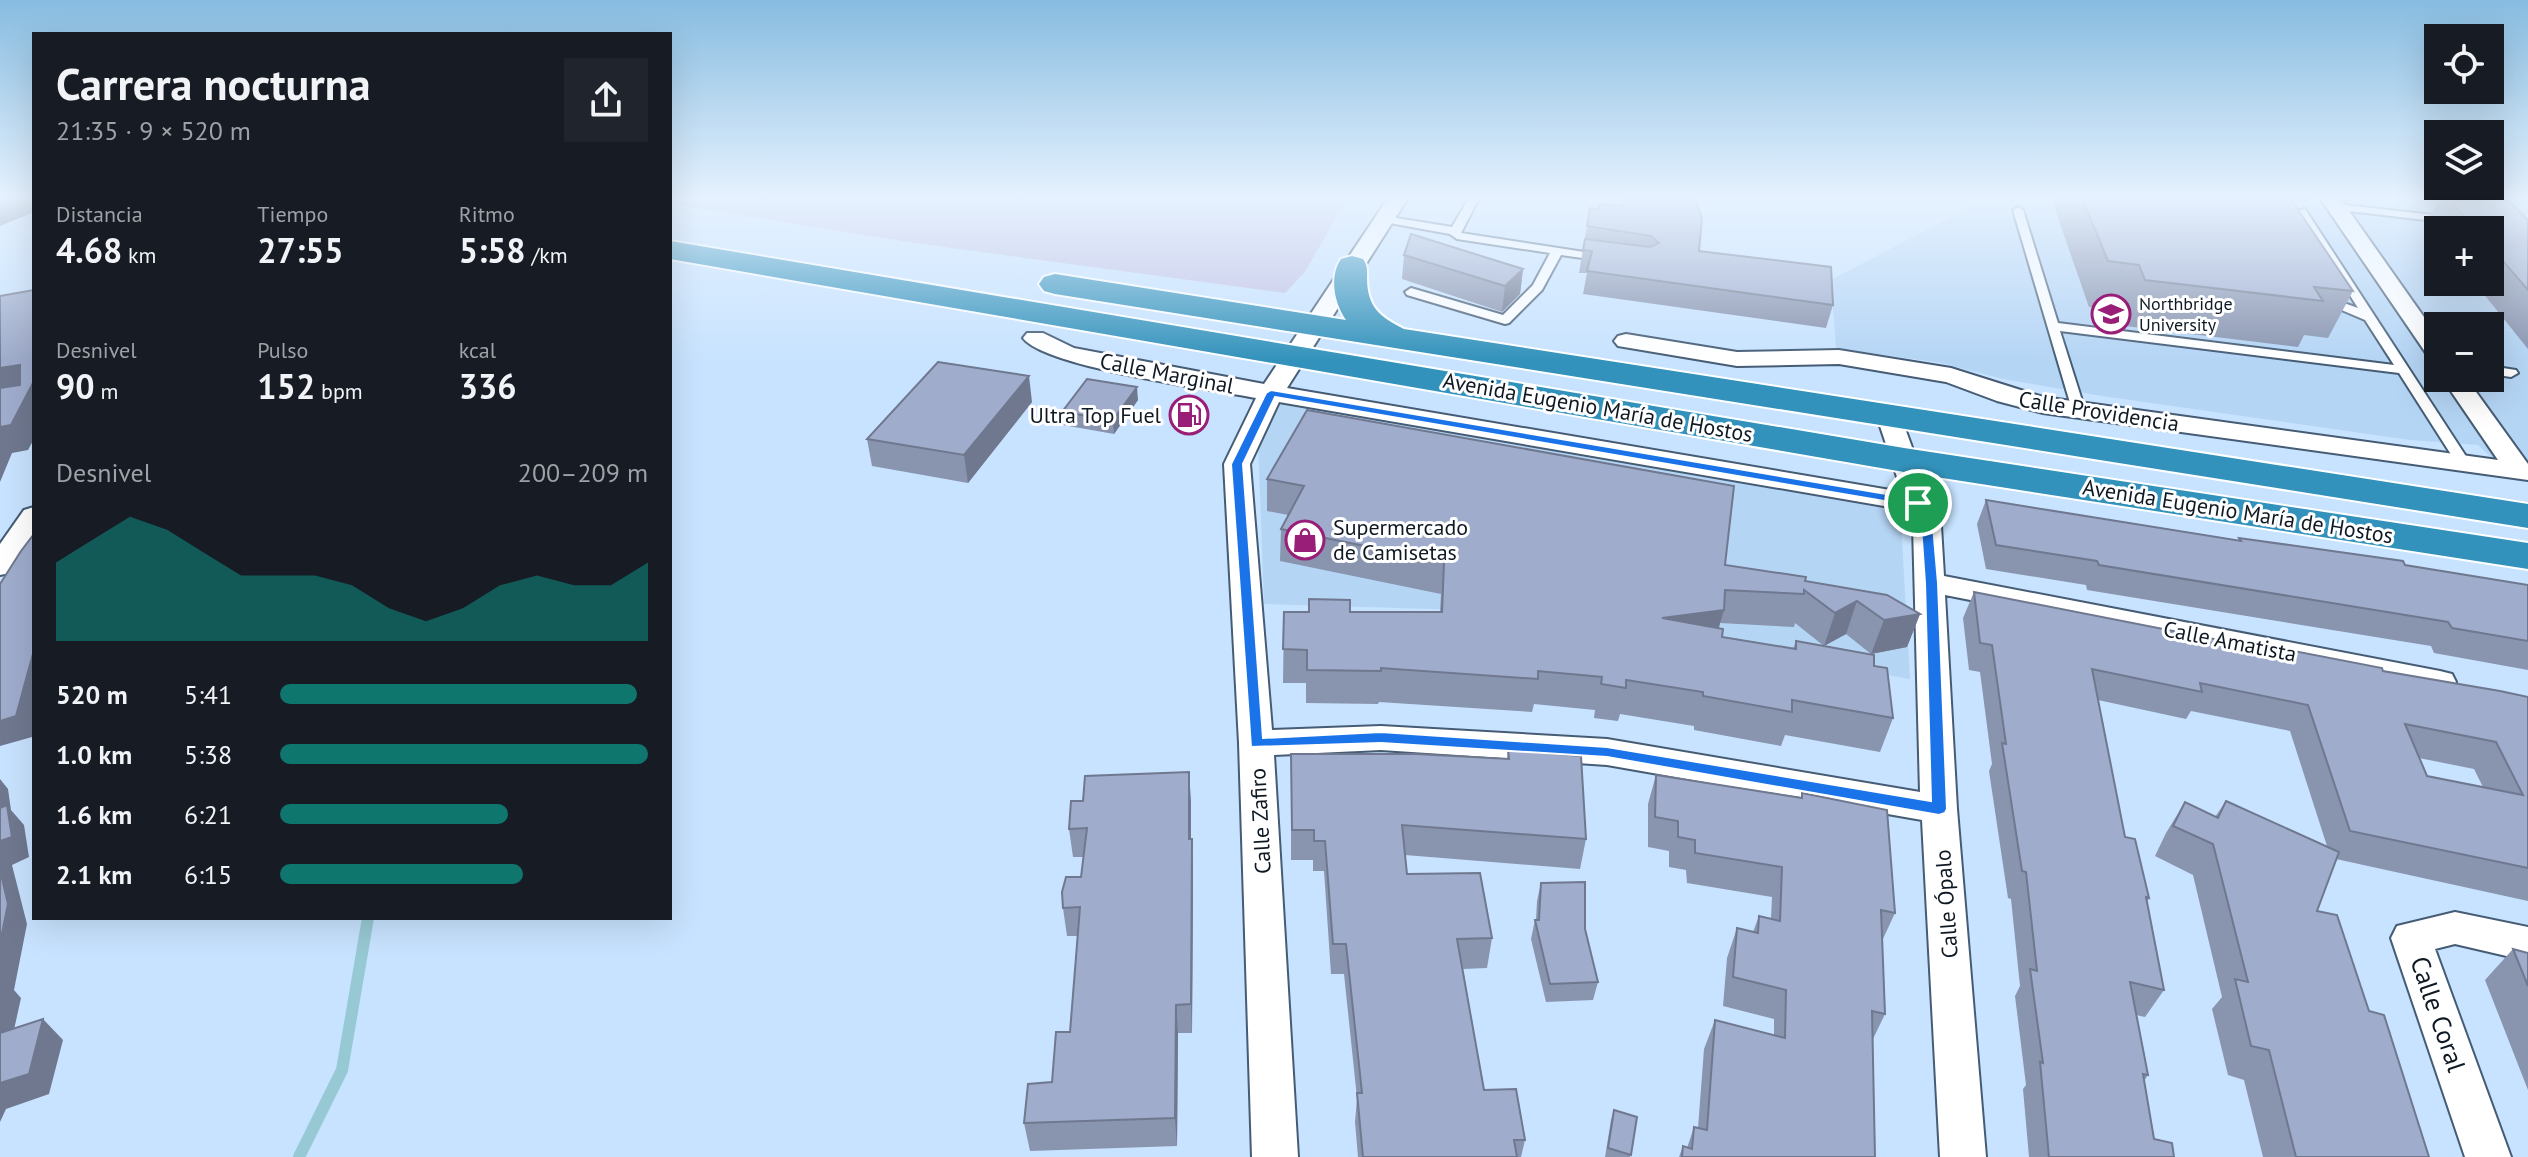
<!DOCTYPE html>
<html lang="es">
<head>
<meta charset="utf-8">
<style>
  :root { --surface:#171b24; --page:#20242c; --text:#f1f3f6; --muted:#9ea1a6; --accent:#0f766e }
  body { margin:0; font-family:"PT Sans",sans-serif; background:var(--page); color:var(--text); height:100vh; display:flex; flex-direction:column; font-size:30px; white-space:nowrap }
  * { box-sizing:border-box; margin:0 }
  p { font-size:26px; color:var(--muted) }
  .icon { flex:none; width:44px; height:44px; fill:none; stroke:currentColor; stroke-width:2; stroke-linecap:round; stroke-linejoin:round }
  .map { position:relative; flex:1; overflow:hidden }
  .side { position:absolute; left:32px; top:32px; width:640px; height:888px; display:flex; flex-direction:column; background:var(--surface); border-radius:0px; box-shadow:0 8px 32px #0002 }
  .side>* { flex:none }
  .fabs { position:absolute; left:2424px; top:24px; display:grid; gap:16px }
  .fabs a { display:grid; place-items:center; width:80px; height:80px; border-radius:0px; background:var(--surface); box-shadow:0 8px 32px #0002; font-size:40px }
  .pin { position:absolute; display:grid; place-items:center; width:68px; height:68px; color:#fff; margin:-34px; border:4px solid #fff; border-radius:50%; box-shadow:0 2px 8px #0007 }
  .round { display:grid; place-items:center; flex:none; width:84px; height:84px; border-radius:0px; background:var(--page) }
  .head { display:flex; align-items:center; justify-content:space-between; height:136px; padding:0 24px }
  h1 { font-size:44px; font-weight:700; line-height:60px }
  .metrics { display:grid; grid-template-columns:repeat(3,1fr); gap:12px; height:136px; padding:8px 24px }
  .metrics div { display:grid; align-content:center }
  .metrics b { font-size:34px; font-weight:700 }
  .metrics small { font-size:22px; font-weight:400 }
  .metrics p { font-size:22px }
  .chart { height:224px; padding:16px 24px }
  .chart p { display:flex; justify-content:space-between }
  .chart svg { width:100%; height:144px; margin-top:8px; fill:var(--accent); opacity:.7 }
  ul { padding:0 24px; list-style:none; font-size:26px }
  li { display:grid; grid-template-columns:128px 96px 1fr; align-items:center; height:60px }
  li i { height:20px; border-radius:10px; background:var(--accent) }
  .map>svg:first-child { display:block }
  .built { fill:#b5d5f5; fill-rule:evenodd }
  .green { fill:#c2c1e3 }
  .lines { fill:none; stroke-linecap:round; stroke-linejoin:round }
  .stream { stroke:#97c9d4; stroke-width:12 }
  .lane-casing { stroke:#455c74; stroke-width:4 }
  .street-casing { stroke:#455c74; stroke-width:4 }
  .highway-casing { stroke:#fff; stroke-width:4 }
  .lane { fill:#fff; fill-rule:evenodd }
  .street { fill:#fff; fill-rule:evenodd }
  .highway { fill:#3392bb; fill-rule:evenodd }
  .wall { fill:#8994af; fill-rule:evenodd }
  .shaded-wall { fill:#6f788f }
  .building { fill:#9faccc; stroke:#6f788f; stroke-width:2; fill-rule:evenodd }
  .route { fill:#1a73e8; stroke:#fff; stroke-width:2; fill-rule:evenodd }
  .labels { text-anchor:middle; stroke-width:6; stroke-linejoin:round; paint-order:stroke }
  .far-poi-label { font-size:18px; fill:#0f1923; stroke:#fff; text-anchor:start }
  .street-label { font-size:22px; fill:#0f1923; stroke:#fff }
  .poi-label { font-size:22px; fill:#0f1923; stroke:#fff; text-anchor:end }
  .near-street-label { font-size:26px; fill:#0f1923; stroke:#fff }
</style>
</head>
<body>
<div class="map">
<svg width="2528" height="1157" viewBox="0 0 2528 1157">
  <rect width="100%" height="100%" fill="#c8e3ff"/>
  <path class="built" d="M1987,198H2528V463L2492,458L2478,445L2410,440L2102,396L2003,379L1941,363L1836,348L1831,280ZM2438,230H2490V282H2438ZM2438,326H2490V378H2438Z
    M1279,400L1900,505L1910,679L1531,612L1264,604L1258,440Z"/>
  <path class="green" d="M670,198H1347L1305,272L1285,293L915,243L670,204Z"/>
  <g class="lines">
    <path class="stream" d="M299,1157L342,1070L368,918"/>
    <defs>
      <path id="lane" d="M1469,198H1479L1461,233L1604,255L1610,258L1604,261L1561,255L1542,290L1509,323L1505,324L1407,295L1405,292L1411,288L1503,315L1533,285L1550,253L1457,239L1450,234L1384,222L1379,219L1384,216L1452,227Z
        M2336,204L2451,217L2456,220L2451,223L2332,209V205Z
        M2018,207L2023,210L2058,323L2394,365L2365,320L2318,300L2324,296L2358,308L2296,211L2305,209L2471,464L2469,467H2459L2399,373L2060,331L2085,410L2083,413H2073L2013,210Z
        M2490,366L2516,370L2518,373L2511,377L2490,374Z"/>
      <path id="street" d="M1388,198H1408L1287,388L1902,492L1877,417L1881,412H1899L1941,526L1944,576L2440,671L2452,674L2456,682L2452,690L2440,693L1945,595L1957,809L1986,1157H1940L1922,820L1607,765L1381,750L1274,755L1298,1157H1252L1239,743L1224,464L1256,398C1214,390 1044,367 1023,338L1027,333H1043L1074,348L1264,384ZM1279,402L1907,510L1913,526L1920,792L1607,739L1381,726L1272,730L1250,464Z
        M2320,198H2340L2438,337V361L2430,359Z
        M1626,334L1737,352L1839,350L1951,368L2043,397L2498,460L2442,378H2466L2528,464V480L2043,413L1997,401L1946,382L1839,364L1737,366L1618,346L1614,341L1618,336Z
        M34,507V537L10,573L0,575V544L24,510Z
        M2455,912L2528,927V961L2455,944L2435,949L2511,1157H2465L2391,938L2397,926Z"/>
      <path id="highway" d="M670,241L1904,448L2528,543V569L1904,472L670,259Z
        M1352,256L1363,259C1368,267 1367,270 1367,278C1367,307 1380,317 1404,329L2528,504V528L1055,294L1044,291L1039,284L1044,277L1055,274L1346,320C1334,303 1329,277 1341,259Z"/>
    </defs>
    <use href="#lane" class="lane-casing"/>
    <use href="#street" class="street-casing"/>
    <use href="#highway" class="highway-casing"/>
    <use href="#lane" class="lane"/>
    <use href="#street" class="street"/>
    <use href="#highway" class="highway"/>
  </g>
  <path class="wall" d="M1621,198H1695L1699,251L1833,305L1826,328L1583,294L1587,273H1579L1590,208L1598,209L1620,206Z
    M2051,198H2312L2309,202L2292,200L2353,291L2328,338L2304,335L2298,347L2125,326L2119,311L2089,307Z
    M2440,198H2493L2528,220V349L2474,282H2490V230H2438V238L2426,223Z
    M1404,255L1523,269L1520,294L1502,312L1402,279Z
    M1138,400L1114,434L1063,425L1062,412Z
    M1032,402L968,483L872,466L867,439Z
    M1267,479L1805,581L1920,614L1907,647L1871,654L1846,634L1824,646L1795,623L1794,627L1720,623L1719,628L1722,637L1793,649L1796,641L1874,666L1893,718L1880,752L1785,735L1781,746L1694,730V726L1620,714L1618,721L1594,718L1595,710L1534,704L1532,712L1379,702L1378,704L1306,703V683H1283L1284,612H1440L1441,594L1280,561L1281,529L1288,515L1267,511Z
    M1986,500L2238,540L2239,538L2528,585V670L2434,653L2431,646L2087,590L2086,585L1986,569L1977,524Z
    M1974,592L2287,654L2289,650L2383,671L2528,697V901L2336,859L2317,911L2369,1011L2429,1157H2263L2244,1080L2228,1075L2212,1009L2222,997L2193,875L2155,856L2166,833L2185,802L2215,817L2226,801L2327,846L2290,731L2191,711L2186,719L2098,700L2125,837L2149,898L2147,902L2164,990L2145,1017L2136,1015L2148,1075L2144,1081L2154,1139L2174,1157H2029L2023,1089L2026,1085L2015,996L2020,986L2011,899L2008,898L1989,771L1992,764L1980,672L1969,670L1963,618ZM2419,758L2474,769L2483,787L2427,776Z
    M1508,750L1586,839L1580,869L1405,855L1407,874L1492,938L1487,968L1463,969L1484,1090L1525,1140L1521,1157H1358L1355,1122L1357,1098L1344,974H1331L1324,871H1313V860H1291V754L1507,759Z
    M1189,772L1191,839L1193,868L1192,1033H1178L1177,1146L1030,1151L1024,1123L1052,1082L1070,1032L1078,936H1067L1063,908L1081,877L1083,857H1073L1069,829L1083,801Z
    M1656,775L1801,797L1802,793L1895,913L1882,941L1885,1014L1873,1039L1875,1157H1679L1683,1146L1687,1148L1694,1127L1698,1128L1704,1049L1715,1020L1774,1035V1019L1723,1006L1727,958L1737,928L1753,932L1759,916L1771,918L1772,897L1687,883L1686,870L1669,867V851L1648,847V804Z
    M1541,883L1585,929L1598,982L1593,1000L1546,1002L1531,939L1535,920H1536L1537,901Z
    M2513,949L2528,953V1090L2485,980Z
    M1614,1110L1637,1117L1630,1157H1605L1611,1120Z"/>
  <path class="shaded-wall" d="M0,198H34V212L0,226Z
    M1523,269L1520,294L1502,312L1505,286Z
    M20,365L34,381V439L28,450L12,453L0,482V368Z
    M1029,376L1032,402L968,483L964,455Z
    M1137,387L1138,400L1114,434L1113,420Z
    M1857,601L1846,634L1824,646L1835,613Z
    M1724,610L1714,643L1662,618Z
    M1920,614L1907,647L1871,654L1884,620Z
    M34,650V729L32,737L0,746V721Z
    M1189,772L1191,801V868L1189,839Z
    M0,779L8,789L11,810L24,825L29,857L12,865L27,924L14,990L21,998L8,1057L0,1049Z
    M1192,839L1193,868L1192,1033L1191,1004Z
    M1176,1005L1178,1033L1177,1146L1175,1118Z
    M43,1019L63,1040L49,1094L6,1109L0,1122V1083Z"/>
  <path class="building" d="M1623,198H1695L1702,218L1699,251L1831,267L1833,305L1587,271L1592,251L1583,250L1585,239L1650,247L1659,243L1651,236L1587,226L1590,208L1598,209L1599,204L1624,206Z
    M2082,198H2290L2353,291L2314,287L2323,301L2145,280L2139,265L2108,261Z
    M2448,198H2493L2508,200L2528,220V290L2490,246V230H2476Z
    M1411,234L1523,269L1505,286L1404,255Z
    M34,290V381L11,425L0,427V388L20,385V365L0,368V296Z
    M938,362L1029,376L964,455L867,439Z
    M1087,379L1137,387L1113,420L1062,412Z
    M1307,410L1734,486L1725,565L1806,577L1805,581L1887,595L1920,614L1884,620L1857,601L1835,613L1804,590V594L1725,590L1724,610L1662,618L1723,629L1722,637L1796,649V641L1874,655V666L1887,668L1893,718L1792,700V712L1703,696V692L1626,680V688L1601,684L1602,677L1538,671V679L1381,668V671L1307,670V650L1283,649L1284,612H1309V599L1350,600V612H1442L1444,562L1281,529L1304,486L1267,479Z
    M1986,500L2241,541L2239,538L2403,561L2405,565L2528,585V641L2452,628L2448,622L2099,565L2097,561L1996,545Z
    M34,534V650L16,716L0,721V584L21,551Z
    M1974,592L2291,654L2289,650L2382,668L2383,671L2500,691L2528,697V868L2350,831L2308,705L2200,683L2202,692L2092,669L2125,837L2135,839L2149,898L2146,897L2164,990L2130,982L2148,1075L2143,1074L2154,1139L2172,1143L2174,1157H2049L2040,1062L2043,1063L2030,969L2037,971L2026,872L2022,871L2002,743L2006,744L1992,645L1980,643ZM2405,724L2496,742L2523,795L2427,776Z
    M1508,750L1581,756L1586,839L1402,825L1407,874L1480,873L1492,938L1457,939L1484,1090L1516,1089L1525,1140H1514L1517,1157H1363L1357,1093H1362L1346,944H1333L1325,841H1314V830H1292L1291,754H1416L1509,759Z
    M1189,772V839H1192L1191,1004L1176,1005L1175,1118L1024,1123L1028,1084L1052,1082L1056,1032H1070L1080,907L1063,908L1062,892L1066,877H1081L1087,828L1069,829L1071,801H1083L1085,776Z
    M1656,775L1802,798V793L1887,810L1895,913L1881,910L1885,1014L1872,1011L1875,1157H1682L1683,1146L1692,1149L1694,1127L1707,1130L1715,1020L1785,1038L1786,990L1733,977L1737,928L1758,933L1759,916L1780,921L1782,867L1695,853V840L1678,837V821L1655,817Z
    M2226,801L2339,852L2317,911L2337,915L2369,1011L2384,1015L2429,1157H2296L2269,1050L2251,1046L2235,979L2248,982L2213,844L2173,826L2185,802L2218,818Z
    M7,805L12,837L0,841V808Z
    M0,870L8,904L0,943Z
    M1585,882V929L1598,982L1550,984L1535,920H1539L1541,883Z
    M2513,949L2528,953V986Z
    M43,1019L29,1074L0,1083V1033Z
    M1614,1110L1637,1117L1631,1155L1608,1148Z"/>
  <linearGradient id="sky" x2="0" y2="1"><stop stop-color="#87bce0"/><stop offset="0.55" stop-color="#e6f2ff"/><stop offset="1" stop-color="#e6f2ff" stop-opacity="0"/></linearGradient>
  <rect width="2528" height="360" fill="url(#sky)"/>
  <path class="route" d="M1271,390L1922,500L1933,526L1938,583L1947,809L1945,813L1939,815L1607,757L1381,743L1251,747L1231,464L1266,393ZM1275,397L1913,506L1921,526L1925,583L1931,801L1607,747L1381,732L1263,738L1243,464Z"/>
  <defs>
    <symbol id="university-ring" viewBox="-11 -11 22 22"><circle r="9.5" fill="#fff" stroke="#991e77" stroke-width="1.5"/><path d="M0-5L7-2L0 1L-7-2ZM-4 1L0 2.5L4 1V4Q0 6-4 4Z" fill="#991e77"/></symbol>
    <symbol id="fuel-ring" viewBox="-11 -11 22 22"><circle r="9.5" fill="#fff" stroke="#991e77" stroke-width="1.5"/><path d="M-5.5-6h7V0h2V4h1.3V-2.5L3-4.5l.8-.8L6-3V5H2.5V1h-1V6h-7ZM-4.2-4.7v3.2H.2V-4.7Z" fill="#991e77"/></symbol>
    <symbol id="shop-ring" viewBox="-11 -11 22 22"><circle r="9.5" fill="#fff" stroke="#991e77" stroke-width="1.5"/><path d="M-5-2.5h2.3a2.7 3.5 0 0 1 5.4 0H5L5.5 6h-11ZM-1.5-2.5h3a1.5 2.3 0 0 0-3 0Z" fill="#991e77"/></symbol>
  </defs>
  <g fill-rule="evenodd">
    <use href="#university-ring" x="2089" y="292" width="44" height="44"/>
    <use href="#fuel-ring" x="1167" y="393" width="44" height="44"/>
    <use href="#shop-ring" x="1283" y="518" width="44" height="44"/>
  </g>
  <g class="labels">
    <g class="far-poi-label">
      <text x="2139" y="310">Northbridge<tspan x="2139" dy="21">University</tspan></text>
    </g>
    <g class="street-label">
      <text transform="translate(1167 373) rotate(11)" y="8">Calle Marginal</text>
      <text transform="translate(1598 407) rotate(10)" y="8">Avenida Eugenio María de Hostos</text>
      <text transform="translate(2099 411) rotate(9)" y="8">Calle Providencia</text>
      <text transform="translate(2238 511) rotate(9)" y="8">Avenida Eugenio María de Hostos</text>
      <text transform="translate(2230 641) rotate(11)" y="8">Calle Amatista</text>
      <text transform="translate(1260 821) rotate(-93)" y="8">Calle Zafiro</text>
      <text transform="translate(1946 904) rotate(-94)" y="8">Calle Ópalo</text>
    </g>
    <g class="poi-label">
      <text x="1161" y="423">Ultra Top Fuel</text>
      <text x="1333" y="535" text-anchor="start">Supermercado<tspan x="1333" dy="25">de Camisetas</tspan></text>
    </g>
    <g class="near-street-label">
      <text transform="translate(2438 1014) rotate(71)" y="9">Calle Coral</text>
    </g>
  </g>
</svg>
<div class="fabs">
<a><svg class="icon" aria-label="locate" viewBox="0 0 24 24"><circle cx="12" cy="12" r="6"/><path d="M12 2v4M12 18v4M2 12h4M18 12h4"/></svg></a>
<a><svg class="icon" aria-label="layers" viewBox="0 0 24 24"><path d="M12 4l9 5-9 5-9-5zM3 14l9 5 9-5"/></svg></a>
<a>+</a>
<a>−</a>
</div>
<div class="pin" style="left:1918px;top:503px;background:#1e9e55"><svg class="icon" aria-label="arrive" viewBox="0 0 24 24"><path d="M6 21V4h12l-3 4 3 4H6"/></svg></div>
<section class="side">
<div class="head"><div><h1>Carrera nocturna</h1><p>21:35 · 9 × 520 m</p></div><a class="round"><svg class="icon" aria-label="share" viewBox="0 0 24 24"><path d="M12 15V3M7 8l5-5 5 5M5 13v7h14v-7"/></svg></a></div>
<div class="metrics">
<div><p>Distancia</p><b>4.68<small> km</small></b></div>
<div><p>Tiempo</p><b>27:55</b></div>
<div><p>Ritmo</p><b>5:58<small> /km</small></b></div>
</div>
<div class="metrics">
<div><p>Desnivel</p><b>90<small> m</small></b></div>
<div><p>Pulso</p><b>152<small> bpm</small></b></div>
<div><p>kcal</p><b>336</b></div>
</div>
<div class="chart"><p><span>Desnivel</span>200–209 m</p>
<svg viewBox="0 0 160 44" preserveAspectRatio="none"><path d="M0 44V20L10 13L20 6L30 10L40 17L50 24L60 24L70 24L80 27L90 34L100 38L110 34L120 27L130 24L140 27L150 27L160 20V44z"/></svg>
</div>
<ul>
<li><b>520 m</b>5:41<i style="width:97%"></i></li>
<li><b>1.0 km</b>5:38<i style="width:100%"></i></li>
<li><b>1.6 km</b>6:21<i style="width:62%"></i></li>
<li><b>2.1 km</b>6:15<i style="width:66%"></i></li>
</ul>
</section>
</div>
</body>
</html>
